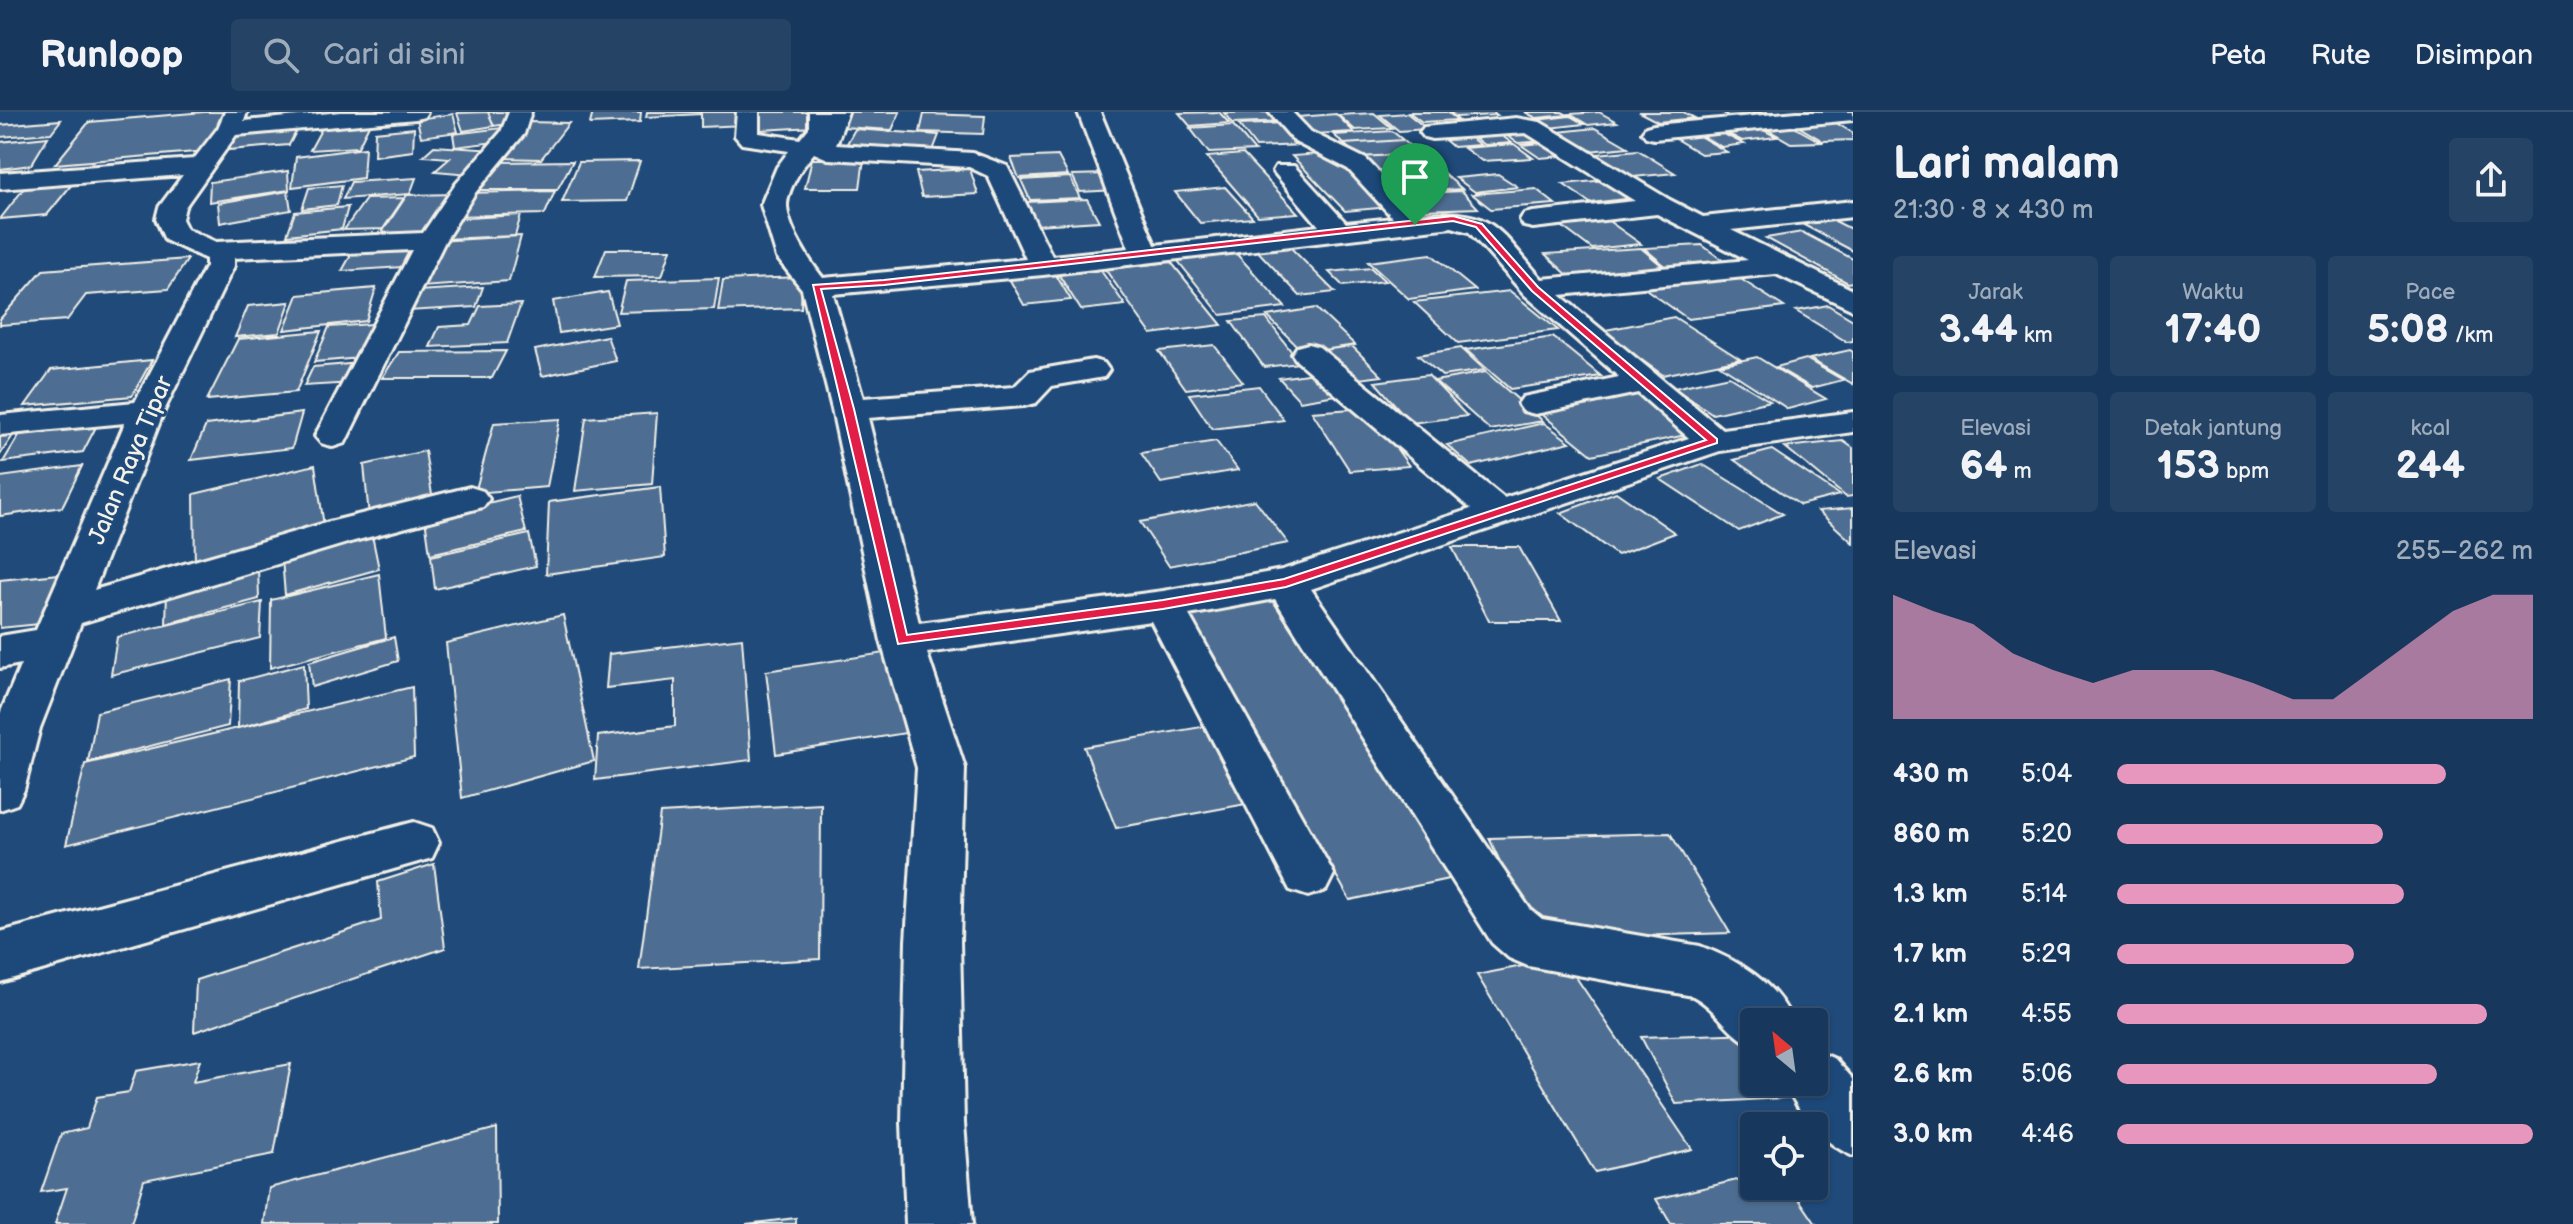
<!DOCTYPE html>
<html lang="id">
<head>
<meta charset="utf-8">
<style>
  :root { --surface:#17385c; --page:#244365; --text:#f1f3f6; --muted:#9eacbb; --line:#365272; --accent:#e797bd }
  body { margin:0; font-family:"Balsamiq Sans",sans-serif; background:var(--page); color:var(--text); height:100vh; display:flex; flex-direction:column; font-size:30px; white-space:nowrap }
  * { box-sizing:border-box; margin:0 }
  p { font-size:26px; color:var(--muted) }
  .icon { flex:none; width:44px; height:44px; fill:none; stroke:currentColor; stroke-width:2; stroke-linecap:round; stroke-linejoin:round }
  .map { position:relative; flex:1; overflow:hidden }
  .panel { display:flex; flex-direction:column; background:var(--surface); width:720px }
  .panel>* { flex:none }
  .needle { width:52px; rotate:331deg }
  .buttons { position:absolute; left:1740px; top:896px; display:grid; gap:16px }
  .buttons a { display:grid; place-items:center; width:88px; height:88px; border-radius:8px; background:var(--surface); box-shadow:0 2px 6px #0004,0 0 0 2px var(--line); font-size:40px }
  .pin { position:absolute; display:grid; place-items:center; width:68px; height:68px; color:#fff; margin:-82px -34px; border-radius:50% 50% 50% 0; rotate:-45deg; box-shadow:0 0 8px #0007 }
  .pin .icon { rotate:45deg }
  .round { display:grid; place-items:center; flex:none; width:84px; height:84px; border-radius:8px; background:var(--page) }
  .summary { display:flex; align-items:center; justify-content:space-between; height:136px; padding:0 40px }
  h1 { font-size:44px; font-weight:600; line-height:60px }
  .stats { display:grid; grid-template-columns:repeat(3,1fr); gap:12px; height:136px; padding:8px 40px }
  .stats div { display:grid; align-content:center; border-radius:8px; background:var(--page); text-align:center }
  .stats b { font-size:40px; font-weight:600 }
  .stats small { font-size:22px; font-weight:400 }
  .stats p { font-size:22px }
  .chart { height:224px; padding:16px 40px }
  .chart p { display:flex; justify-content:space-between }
  .chart svg { width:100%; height:144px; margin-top:8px; fill:var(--accent); opacity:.7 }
  ul { padding:0 40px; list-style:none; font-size:26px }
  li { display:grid; grid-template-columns:128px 96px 1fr; align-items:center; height:60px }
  li i { height:20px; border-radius:10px; background:var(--accent) }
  header { display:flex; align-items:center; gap:48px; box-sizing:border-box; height:112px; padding:0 40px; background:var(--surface); border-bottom:2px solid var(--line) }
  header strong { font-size:38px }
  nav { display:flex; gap:44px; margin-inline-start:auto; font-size:28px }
  .search { width:560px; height:72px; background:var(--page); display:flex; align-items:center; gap:20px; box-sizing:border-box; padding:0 28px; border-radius:8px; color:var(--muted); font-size:30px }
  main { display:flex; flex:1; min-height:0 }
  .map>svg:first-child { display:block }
  .building { fill:#4d6e92; stroke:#f4f1e8; stroke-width:2 }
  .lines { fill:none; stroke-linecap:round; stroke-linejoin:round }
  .minor-casing { stroke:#f4f1e8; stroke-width:6 }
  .minor { fill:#1f4a7a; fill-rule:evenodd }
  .route { fill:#e11d48; stroke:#fff; stroke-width:2; fill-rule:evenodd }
  .labels { text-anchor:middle; stroke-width:6; stroke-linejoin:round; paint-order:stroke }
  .street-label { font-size:24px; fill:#f4f1e8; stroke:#1f4a7a }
</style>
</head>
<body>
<header>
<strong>Runloop</strong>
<div class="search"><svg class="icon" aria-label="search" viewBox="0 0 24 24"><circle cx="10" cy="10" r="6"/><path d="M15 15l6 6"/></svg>Cari di sini</div>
<nav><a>Peta</a><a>Rute</a><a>Disimpan</a></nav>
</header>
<main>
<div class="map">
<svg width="1853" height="1112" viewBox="0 0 1853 1112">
  <rect width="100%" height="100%" fill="#1f4a7a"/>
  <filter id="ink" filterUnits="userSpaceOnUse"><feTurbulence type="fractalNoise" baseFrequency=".0125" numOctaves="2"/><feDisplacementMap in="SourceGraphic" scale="16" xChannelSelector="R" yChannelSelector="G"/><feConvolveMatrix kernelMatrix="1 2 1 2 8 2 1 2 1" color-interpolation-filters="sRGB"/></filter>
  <g filter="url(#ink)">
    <path class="building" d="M204,0H228L207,39L55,52L89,10Z
      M488,0H509L514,11L494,14Z
      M488,0L494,14L463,19L457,1Z
      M593,0H641L640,10L590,12Z
      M647,0H745V13L701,15V2L646,5Z
      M760,0H812L814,15L761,18Z
      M850,0H900L892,18L842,15Z
      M1219,0L1229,11L1190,14L1179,1Z
      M1277,0L1285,9L1232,11L1224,1Z
      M1409,0H1447L1458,8L1422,10Z
      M1449,0H1493L1497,3L1456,5Z
      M1525,0H1562L1568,3L1536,6Z
      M1599,0L1617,10L1588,13L1570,2Z
      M1639,0H1683L1695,6L1658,10Z
      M1722,0H1793L1795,1L1728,4Z
      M1374,1L1392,16L1355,18L1338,3Z
      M1407,1L1427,17L1399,19L1380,3Z
      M453,2L458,20L421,25L417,7Z
      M924,2L985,4L983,22L920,20Z
      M1336,2L1354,20L1314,22L1297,5Z
      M1570,4L1584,12L1549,16L1536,8Z
      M61,8L51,21L0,25V13Z
      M1831,8L1853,21V28L1823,29L1791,10Z
      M528,10L569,11L541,47L498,46Z
      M370,11L358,35L310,38L323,14Z
      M1284,11L1303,33L1256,35L1239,13Z
      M1233,13L1255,39L1209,41L1190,16Z
      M1754,13L1777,25L1742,29L1719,17Z
      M1794,15L1821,30L1791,31L1765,16Z
      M298,16L289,33L228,38L238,20Z
      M414,16L413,39L374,44L375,20Z
      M502,16L504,29L455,35L453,22Z
      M1526,16L1547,29L1518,31L1498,18Z
      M1595,16L1628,35L1589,39L1558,20Z
      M855,17L939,23L932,41L845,35Z
      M1716,18L1744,32L1722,35L1695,20Z
      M1392,19L1403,28L1344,32L1334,23Z
      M1495,19L1512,31L1484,33L1468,21Z
      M1694,21L1727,40L1701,42L1669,23Z
      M1466,22L1480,33L1453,35L1439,23Z
      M48,25L31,53L0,57V30Z
      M1403,28L1419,42L1358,45L1344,32Z
      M1554,30L1574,43L1540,46L1521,33Z
      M1514,32L1533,46L1482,49L1464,36Z
      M434,34L496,38L470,62L435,59L450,46L423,44Z
      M365,36L363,66L292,75L296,45Z
      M1638,38L1675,61L1633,65L1597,42Z
      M1334,41L1391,95L1345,99L1292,44Z
      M1243,42L1298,101L1258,104L1207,45Z
      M1419,42L1435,56L1374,60L1358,45Z
      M1058,44L1068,63L1019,66L1011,46Z
      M812,47H864L860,76H805Z
      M573,49L557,78H471L491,50Z
      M640,49L627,89L562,90L579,50Z
      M970,57L978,82L922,85L916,60Z
      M1440,58L1462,77L1414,80L1393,61Z
      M288,59L289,78L209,90L210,70Z
      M1108,62L1117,78L1080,80L1072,63Z
      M1498,62L1518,75L1475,80L1456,66Z
      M1070,65L1080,86L1030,88L1021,68Z
      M77,66L47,103L0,107L29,70Z
      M416,66L410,82L343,87L351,70Z
      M1606,68L1635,86L1590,91L1563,72Z
      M342,73L337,93L302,97L309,76Z
      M1225,75L1253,106L1200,111L1175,80Z
      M1536,77L1555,92L1491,97L1472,82Z
      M288,79L291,98L220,111L218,91Z
      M555,79L545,102L452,104L465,81Z
      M1462,79L1478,96L1421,98L1406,82Z
      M457,82L431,127L377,128L407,83Z
      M404,86L383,117L344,118L366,87Z
      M1087,87L1099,109L1036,113L1026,90Z
      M348,95L342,117L287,123L295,100Z
      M521,103L515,124L442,127L451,107Z
      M1603,105L1641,132L1592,137L1556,110Z
      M1833,108L1853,118V139L1802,112Z
      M1802,120L1853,147V170L1848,171L1766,126Z
      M521,124L509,169L421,175L437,129Z
      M1284,129L1335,180L1300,184L1252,133Z
      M429,130L418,154L342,159L356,134Z
      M1702,133L1729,153L1669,157L1644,136Z
      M1641,136L1672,162L1573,168L1545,142Z
      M606,137H671L662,164L595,165Z
      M1233,138L1285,195L1221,203L1174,144Z
      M1431,142L1475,178L1409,187L1368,150Z
      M188,147L168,177L86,183L67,208L0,213V207L43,158Z
      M1171,150L1222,213L1151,222L1105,157Z
      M1099,156L1125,193L1081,198L1057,160Z
      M1371,156L1385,169L1343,174L1329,160Z
      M1053,158L1071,188L1024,193L1007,163Z
      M1736,164L1784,195L1688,207L1643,175Z
      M802,165L801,196L718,199L723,168Z
      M719,166L714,197L618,200L626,169Z
      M483,175L476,195L408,199L417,179Z
      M376,176L366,209L284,218L298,183Z
      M1510,179L1558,218L1458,231L1414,190Z
      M608,180L617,212L559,221L553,189Z
      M290,190L279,221L235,225L248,194Z
      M521,192L507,231L430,235L439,215L471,213L480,194Z
      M1828,193L1853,208V229L1847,230L1796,199Z
      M1316,196L1355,233L1304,241L1267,204Z
      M1674,205L1740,247L1663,263L1600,219Z
      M1266,206L1300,251L1264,255L1231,209Z
      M386,211L372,245L314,250L329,215Z
      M321,219L296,280L207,288L238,227Z
      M607,224L616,249L542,264L535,238Z
      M1553,225L1601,264L1510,277L1466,238Z
      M1214,233L1243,270L1186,277L1159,239Z
      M1352,234L1382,264L1344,269L1316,239Z
      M1461,236L1485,258L1442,264L1418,243Z
      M1850,238L1853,240V272L1810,247Z
      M506,239L492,266H382L399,240Z
      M1757,245L1826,287L1788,297L1720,253Z
      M1806,247L1843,268L1812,276L1776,255Z
      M152,248L132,284L25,294L51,258Z
      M362,251L354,271L304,274L313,255Z
      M1328,259L1348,281L1300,289L1279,266Z
      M1486,260L1543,309L1490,318L1435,269Z
      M1428,263L1467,304L1411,311L1375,270Z
      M1729,264L1770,289L1713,302L1674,276Z
      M1259,274L1284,308L1212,317L1189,282Z
      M1638,279L1695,321L1592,343L1538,299Z
      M1367,296L1409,354L1350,359L1312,300Z
      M302,301L292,336L191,348L206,313Z
      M657,301L652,372L575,379L586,306Z
      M560,307L547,375L475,381L494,311Z
      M98,311L83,340L3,350L21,320Z
      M1544,311L1570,330L1471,354L1447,333Z
      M18,316L0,343V318Z
      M1216,329L1238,358L1161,371L1141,341Z
      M1843,329L1853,336V384L1846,385L1785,335Z
      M1772,338L1839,383L1800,393L1734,348Z
      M425,339L433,389L369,404L364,353Z
      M1702,352L1783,402L1739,419L1660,367Z
      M315,353L325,421L195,455L194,382Z
      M82,354L62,395L0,404V365Z
      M660,375L665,445L546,462L549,390Z
      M1616,380L1675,421L1617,443L1560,401Z
      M517,384L526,420L430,442L425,406Z
      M1255,388L1288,431L1169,454L1140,410Z
      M1853,396V431L1818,399Z
      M529,422L536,454L435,477L431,444Z
      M372,423L379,457L285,483L282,447Z
      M1452,435H1519L1561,509H1489Z
      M258,455L259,487L166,512L167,478Z
      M79,460L50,511L0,516V468Z
      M379,462L386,526L270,556L271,488Z
      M1271,486L1453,766L1350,788L1188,500Z
      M262,490L260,526L111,563L117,525Z
      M563,503L594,649L462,686L446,531Z
      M394,525L398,549L312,575L309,550Z
      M742,526L751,648L595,668L598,624L675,614V568L606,576L609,542Z
      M897,539L918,619L776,642L766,559Z
      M304,552L306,597L238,616L239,569Z
      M231,567L228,614L88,650L97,600Z
      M412,575L414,645L66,733L85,652Z
      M1207,614L1246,692L1116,716L1084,635Z
      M821,692L820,847L639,857L660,701Z
      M1670,721L1730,821L1536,827L1489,726Z
      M434,752L445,836L194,920L196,868L381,808L378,770Z
      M1563,846L1692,1037L1595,1060L1477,863Z
      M1754,921V970H1792L1802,985L1676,992L1641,925Z
      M200,948L193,970L291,952L274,1042L144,1068L131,1112H55L67,1076L41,1080L61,1022L87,1016L97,985L129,980L136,959Z
      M497,1016L498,1112H264L269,1076Z
      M1754,1064V1074H1790L1816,1112H1671L1656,1087Z
      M796,1106V1112H746Z"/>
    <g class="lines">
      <defs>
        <path id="minor" d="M225,0H247L244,9L341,0H427L424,5L416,7L236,23L185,95L182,107L187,117L216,130L423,121L456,72L501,20L509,0H531L524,22L475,81L445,129L345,331L333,335L321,331L315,324L412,138L234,146V154L164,299L94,478L329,410L470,375L483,379L489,387L483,395L354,429L81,511L40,616L24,678L17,692L0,698V602L21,552L0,556V524L36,518L125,311L0,323V303L135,290L206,154V147L165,128L156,107L159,95L183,63L0,77V61L194,47L218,16Z
          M737,0H759V21L800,27L809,16V0H848L836,33L973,41L1007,54L1052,144L1129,136L1078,0H1100L1155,133L1319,114L1273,59L1276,54H1294L1346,111L1393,106L1348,57L1295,30L1269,0H1292L1311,20L1366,47L1420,103C1493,94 1498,118 1542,167L1748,148L1657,102L1533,116L1524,114L1520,108L1524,102L1533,100L1635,89L1526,21L1432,27L1424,25L1420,20L1424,15L1516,6L1540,10L1670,88L1703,105L1853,89V105L1731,118L1853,178V198L1776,162L1560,183L1722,317L1853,300V320L1720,339L1311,477L1530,797L1542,807L1700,834C1739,849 1776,870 1793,910H1754V934C1729,924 1717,896 1693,884L1528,854L1509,846L1492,831L1275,487L1189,503L1334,762L1326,778L1308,784L1290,778L1151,509L927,541L965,656L960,829L964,1011L972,1112H906L902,1011L906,829L917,656L881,529L832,297L802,177L777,146L761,93L777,55L789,39L742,32L735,24ZM814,41L828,47L969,55L988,64L1026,147L823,166C810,150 786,113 787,92C789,74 803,54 814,41ZM1452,115L1469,120L1525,183L1619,265L1523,285L1518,292L1523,299L1535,302L1638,281L1689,326L1504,386L1319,235L1308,232L1297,235L1292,242L1297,249L1471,397L1282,458L1163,479L919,511L868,306L1024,294L1036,291L1052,274L1104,265L1109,258L1104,251L1093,248L1030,259L1014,275L863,286L833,182L1043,163Z
          M1797,0H1853V8L1654,27L1646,25L1642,20L1646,15L1654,13Z
          M414,710L432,716L439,731L432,746L0,870V820Z
          M1814,938L1835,947L1853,967V1044C1822,1031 1798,1001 1785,970H1814Z"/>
      </defs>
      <use href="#minor" class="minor-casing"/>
      <use href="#minor" class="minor"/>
    </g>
  </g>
  <path class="route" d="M1453,104L1482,112L1538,175L1717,327V331L1286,475L1163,497L898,532L813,173L884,168ZM1453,109L1476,115L1532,179L1706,328L1284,467L1163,488L907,523L854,297L821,177L884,173Z"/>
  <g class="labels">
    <g class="street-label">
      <text transform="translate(130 348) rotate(-67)" y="8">Jalan Raya Tipar</text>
    </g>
  </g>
</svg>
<div class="buttons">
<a><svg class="needle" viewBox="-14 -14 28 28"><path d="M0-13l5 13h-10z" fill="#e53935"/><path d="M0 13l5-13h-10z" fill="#9eacbb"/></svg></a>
<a><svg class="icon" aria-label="locate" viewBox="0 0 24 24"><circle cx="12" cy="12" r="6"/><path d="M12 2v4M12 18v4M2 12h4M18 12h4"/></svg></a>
</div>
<div class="pin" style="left:1415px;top:113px;background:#1e9e55"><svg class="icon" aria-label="arrive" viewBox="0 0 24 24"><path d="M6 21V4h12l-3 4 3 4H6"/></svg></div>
</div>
<section class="panel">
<div class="summary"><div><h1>Lari malam</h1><p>21:30 · 8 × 430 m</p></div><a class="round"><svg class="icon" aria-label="share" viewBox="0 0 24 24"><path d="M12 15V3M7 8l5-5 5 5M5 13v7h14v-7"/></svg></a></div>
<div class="stats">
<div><p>Jarak</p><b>3.44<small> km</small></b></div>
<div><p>Waktu</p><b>17:40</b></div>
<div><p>Pace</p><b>5:08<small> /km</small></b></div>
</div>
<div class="stats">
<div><p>Elevasi</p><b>64<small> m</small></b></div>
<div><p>Detak jantung</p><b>153<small> bpm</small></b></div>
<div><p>kcal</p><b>244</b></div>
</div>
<div class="chart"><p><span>Elevasi</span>255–262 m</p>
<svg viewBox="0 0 160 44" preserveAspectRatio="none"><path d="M0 44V6L10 11L20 15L30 24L40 29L50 33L60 29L70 29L80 29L90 33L100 38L110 38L120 29L130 20L140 11L150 6L160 6V44z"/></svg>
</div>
<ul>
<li><b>430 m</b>5:04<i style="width:79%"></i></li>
<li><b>860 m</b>5:20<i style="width:64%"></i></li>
<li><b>1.3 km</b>5:14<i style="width:69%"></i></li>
<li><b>1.7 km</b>5:29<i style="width:57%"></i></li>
<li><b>2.1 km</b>4:55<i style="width:89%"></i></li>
<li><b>2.6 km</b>5:06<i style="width:77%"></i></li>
<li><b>3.0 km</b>4:46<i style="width:100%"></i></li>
</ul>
</section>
</main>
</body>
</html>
